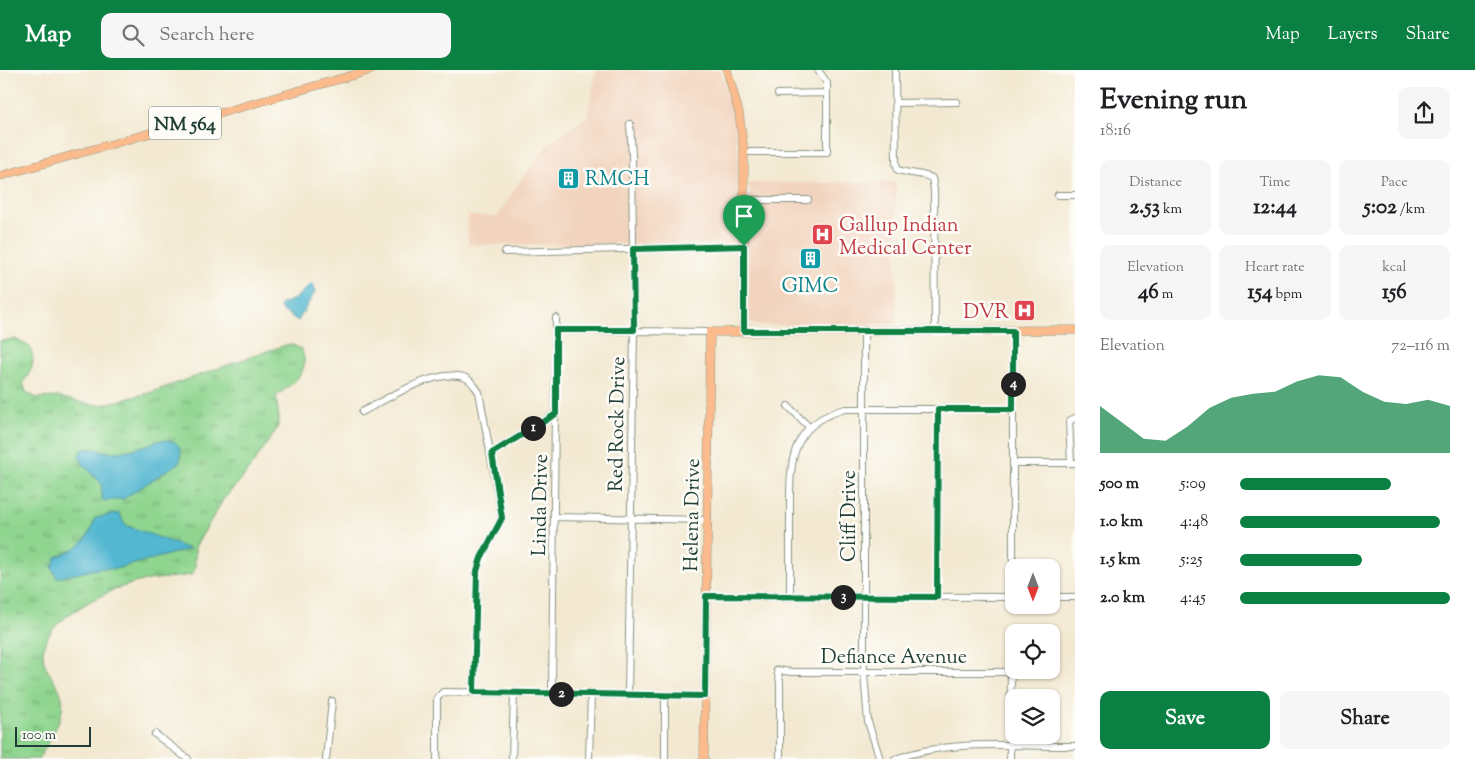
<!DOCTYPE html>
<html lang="en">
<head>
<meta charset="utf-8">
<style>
  :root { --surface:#fff; --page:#f6f6f6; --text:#202124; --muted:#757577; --accent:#0b8043 }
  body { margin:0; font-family:"Sorts Mill Goudy",serif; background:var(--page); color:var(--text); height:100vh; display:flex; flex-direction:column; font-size:19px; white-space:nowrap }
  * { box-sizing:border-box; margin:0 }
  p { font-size:16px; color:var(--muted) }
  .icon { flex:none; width:28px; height:28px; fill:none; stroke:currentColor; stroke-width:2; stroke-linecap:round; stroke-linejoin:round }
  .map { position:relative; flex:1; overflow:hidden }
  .drawer { display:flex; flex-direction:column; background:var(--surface); width:400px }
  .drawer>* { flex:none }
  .needle { width:32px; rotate:180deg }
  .controls { position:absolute; left:1005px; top:489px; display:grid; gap:10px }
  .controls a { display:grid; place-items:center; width:55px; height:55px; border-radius:10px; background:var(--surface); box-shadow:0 1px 4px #0004; font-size:25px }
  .scale { position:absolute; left:15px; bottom:12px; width:76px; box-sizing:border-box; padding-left:5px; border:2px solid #1f3d34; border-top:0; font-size:14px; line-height:18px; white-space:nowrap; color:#1f3d34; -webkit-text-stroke:4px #fdfcf7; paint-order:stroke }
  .pin { position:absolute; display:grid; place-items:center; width:42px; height:42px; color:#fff; margin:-51px -21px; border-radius:50% 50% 50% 0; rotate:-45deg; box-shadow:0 0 5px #0007 }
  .pin .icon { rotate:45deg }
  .km { position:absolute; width:25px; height:25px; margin:-12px; border-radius:50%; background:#222; color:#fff; font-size:14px; line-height:25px; text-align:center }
  .round { display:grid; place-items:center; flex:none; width:52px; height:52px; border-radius:10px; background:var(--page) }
  .overview { display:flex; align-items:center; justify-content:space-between; height:85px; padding:0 25px }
  h1 { font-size:28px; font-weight:800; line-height:38px }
  .stats { display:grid; grid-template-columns:repeat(3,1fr); gap:8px; height:85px; padding:5px 25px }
  .stats div { display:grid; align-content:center; border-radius:10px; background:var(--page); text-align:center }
  .stats b { font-size:21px; font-weight:800 }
  .stats small { font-size:14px; font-weight:400 }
  .stats p { font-size:14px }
  .chart { height:140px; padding:10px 25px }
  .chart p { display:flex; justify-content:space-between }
  .chart svg { width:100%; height:90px; margin-top:5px; fill:var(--accent); opacity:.7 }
  .button { display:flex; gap:10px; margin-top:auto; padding:10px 25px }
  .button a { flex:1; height:58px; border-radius:10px; background:var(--accent); color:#fff; font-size:20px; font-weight:800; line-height:58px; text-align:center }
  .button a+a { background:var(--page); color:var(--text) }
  ul { padding:0 25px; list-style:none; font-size:16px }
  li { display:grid; grid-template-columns:80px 60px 1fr; align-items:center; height:38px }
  li i { height:12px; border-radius:6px; background:var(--accent) }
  header { display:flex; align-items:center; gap:30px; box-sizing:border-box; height:70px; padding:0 25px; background:var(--accent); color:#fff }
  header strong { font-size:24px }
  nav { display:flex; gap:28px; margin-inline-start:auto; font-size:18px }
  .search { width:350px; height:45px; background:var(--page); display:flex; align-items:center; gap:12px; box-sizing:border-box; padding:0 18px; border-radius:10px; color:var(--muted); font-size:19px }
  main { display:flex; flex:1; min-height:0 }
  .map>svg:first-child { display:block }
  .built { fill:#f2d4be }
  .grass { fill:url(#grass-tufts); stroke:#578962 }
  .water { fill:#52b7d1; stroke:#387a82 }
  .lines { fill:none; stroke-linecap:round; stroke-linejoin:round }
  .minor-casing { stroke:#899383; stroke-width:8 }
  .major-casing { stroke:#899383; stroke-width:9 }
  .minor { stroke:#fff; stroke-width:6 }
  .major { stroke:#fbbb8d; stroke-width:8 }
  .route-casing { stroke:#fff; stroke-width:10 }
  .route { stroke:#0b8043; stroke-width:6 }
  .labels { text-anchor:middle; stroke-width:5; stroke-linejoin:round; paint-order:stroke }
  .shield { fill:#fdfcf7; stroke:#62766e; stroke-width:1 }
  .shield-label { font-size:19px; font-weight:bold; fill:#1f3d34 }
  .culture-label { font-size:20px; fill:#0d838f; stroke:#fdfcf7; text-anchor:start }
  .health-label { font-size:20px; fill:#be3a42; stroke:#fdfcf7; text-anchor:start }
  .street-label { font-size:20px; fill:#1f3d34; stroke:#fdfcf7 }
</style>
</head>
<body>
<header>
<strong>Map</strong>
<div class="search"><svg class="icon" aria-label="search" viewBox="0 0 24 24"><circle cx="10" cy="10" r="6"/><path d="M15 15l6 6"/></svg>Search here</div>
<nav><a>Map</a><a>Layers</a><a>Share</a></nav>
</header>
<main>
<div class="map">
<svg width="1075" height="689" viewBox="0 0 1075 689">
  <defs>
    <pattern id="grass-tufts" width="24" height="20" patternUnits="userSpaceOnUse" patternTransform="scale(1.25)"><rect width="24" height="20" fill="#8fd58f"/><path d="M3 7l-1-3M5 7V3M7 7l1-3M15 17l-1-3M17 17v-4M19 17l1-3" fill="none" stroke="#74ae76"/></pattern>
  </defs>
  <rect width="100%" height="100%" fill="#fdfcf7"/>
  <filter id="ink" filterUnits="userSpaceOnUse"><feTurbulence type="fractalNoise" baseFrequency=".02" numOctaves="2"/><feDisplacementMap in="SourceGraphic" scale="10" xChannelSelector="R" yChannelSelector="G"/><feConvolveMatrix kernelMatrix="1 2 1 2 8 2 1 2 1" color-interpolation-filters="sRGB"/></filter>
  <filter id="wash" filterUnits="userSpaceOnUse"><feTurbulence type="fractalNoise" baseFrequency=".0096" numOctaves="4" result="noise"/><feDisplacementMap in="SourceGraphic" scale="20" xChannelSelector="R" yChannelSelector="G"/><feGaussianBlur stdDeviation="1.12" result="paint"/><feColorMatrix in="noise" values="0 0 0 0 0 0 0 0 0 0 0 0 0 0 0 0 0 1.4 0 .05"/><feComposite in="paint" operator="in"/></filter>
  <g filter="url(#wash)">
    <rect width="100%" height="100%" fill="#f3e9d2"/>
    <path class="built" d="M597,0H721L735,52L738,82L739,173L468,175V146H498L519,112L549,73L587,47Z
      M896,112L897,254L755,255L748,250L749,113Z"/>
    <path class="grass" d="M15,269L30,277C36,293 32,300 23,313L26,322L37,328L58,327L88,334L101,335L149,323L270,280L290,274L301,279C312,302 293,313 276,326L279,348L277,359L245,405L223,430L195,477V499L191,505C174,508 155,508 138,512C110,519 45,548 43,581C42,598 52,605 59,619C71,641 49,669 39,689H0V271Z"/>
    <path class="water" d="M310,214L314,215L315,222L298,251L280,239L281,234L295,229Z
      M161,370C177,370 183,375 180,392L123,429L104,431L102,429L101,413L83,394L79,386L81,381C89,375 102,382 111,382C128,383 145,375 161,370Z
      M119,443L125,455L190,479L115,499L101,498L57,508L52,498L56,487C78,479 89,471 95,448Z"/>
  </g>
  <g filter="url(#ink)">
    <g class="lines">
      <defs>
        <path id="minor" d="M895,0L896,93L898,100C910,104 921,103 932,108L934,120L935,261
          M778,24L827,23
          M896,33L957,32
          M744,82H827V13L818,0
          M1058,125H1075
          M744,130H808
          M505,182L745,176
          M556,260L710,262
          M864,260V603L868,652L880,689
          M788,336L809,357
          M362,342C386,329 439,296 466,308C472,311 475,317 479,322L502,448L481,488L477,501L474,622
          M492,383L556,343
          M1013,393H1075
          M1071,393L1069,351L1075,348
          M555,447L707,450
          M706,526L1014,527
          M790,527C790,500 790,473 790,446C790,395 787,355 845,339H1013
          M937,527L938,339
          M1013,527V261
          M1051,527H1075
          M552,623L556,248
          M628,624L634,260L632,86L630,54
          M155,664L188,689
          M326,689L332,631
          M437,689V628L443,622L705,626
          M512,689L514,623
          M589,689L591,624
          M665,689V626
          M780,689V612L777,600L791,602H1011L1010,689
          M895,689C953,668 1015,677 1075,676"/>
        <path id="major" d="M727,0L739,43L744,82V261
          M0,106L371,0
          M704,689L710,262L1075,260"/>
      </defs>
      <use href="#minor" class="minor-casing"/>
      <use href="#major" class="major-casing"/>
      <use href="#minor" class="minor"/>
      <use href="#major" class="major"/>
    </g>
  </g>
  <g class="lines" filter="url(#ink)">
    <defs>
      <path id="route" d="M744,176V261H1013V339H938L937,527L706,526L705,626L474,622L477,501L481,488L502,448L492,383L556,344V260H634L633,179Z"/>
    </defs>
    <use href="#route" class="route-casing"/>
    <use href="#route" class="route"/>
  </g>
  <defs>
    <symbol id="building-square" viewBox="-11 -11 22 22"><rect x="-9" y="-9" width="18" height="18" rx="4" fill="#0f9aa8" stroke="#fdfcf7"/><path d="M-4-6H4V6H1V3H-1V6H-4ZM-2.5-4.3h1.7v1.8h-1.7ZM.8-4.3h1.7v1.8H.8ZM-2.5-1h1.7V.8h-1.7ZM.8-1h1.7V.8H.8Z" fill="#fff"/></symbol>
    <symbol id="hospital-square" viewBox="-11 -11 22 22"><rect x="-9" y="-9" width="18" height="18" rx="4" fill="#e0444e" stroke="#fdfcf7"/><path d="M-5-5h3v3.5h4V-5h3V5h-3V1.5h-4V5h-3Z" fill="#fff"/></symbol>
  </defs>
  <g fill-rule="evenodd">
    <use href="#building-square" x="556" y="96" width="25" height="25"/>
    <use href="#hospital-square" x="810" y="152" width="25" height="25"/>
    <use href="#building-square" x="798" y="176" width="25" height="25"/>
    <use href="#hospital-square" x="1012" y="228" width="25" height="25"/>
  </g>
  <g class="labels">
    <rect class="shield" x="149" y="36.5" width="72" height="33" rx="4"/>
    <g class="shield-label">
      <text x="185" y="60">NM 564</text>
    </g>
    <g class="culture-label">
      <text x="585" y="115">RMCH</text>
      <text x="810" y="222" text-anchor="middle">GIMC</text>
    </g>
    <g class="health-label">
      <text x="839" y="161">Gallup Indian<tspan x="839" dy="23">Medical Center</tspan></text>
      <text x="1009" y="248" text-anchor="end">DVR</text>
    </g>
    <g class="street-label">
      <text transform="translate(616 354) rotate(-89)" y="7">Red Rock Drive</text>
      <text transform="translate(539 435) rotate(-89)" y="7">Linda Drive</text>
      <text transform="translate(691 445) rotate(-89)" y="7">Helena Drive</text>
      <text transform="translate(848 446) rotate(-90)" y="7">Cliff Drive</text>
      <text x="894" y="593">Defiance Avenue</text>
    </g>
  </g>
</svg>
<div class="controls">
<a><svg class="needle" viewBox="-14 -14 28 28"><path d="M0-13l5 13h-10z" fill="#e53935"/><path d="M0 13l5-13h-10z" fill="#757577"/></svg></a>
<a><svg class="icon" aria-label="locate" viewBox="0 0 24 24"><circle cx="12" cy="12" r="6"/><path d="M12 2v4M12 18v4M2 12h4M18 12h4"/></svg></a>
<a><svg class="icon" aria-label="layers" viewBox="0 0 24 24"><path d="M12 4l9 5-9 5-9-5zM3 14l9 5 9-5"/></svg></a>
</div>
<div class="scale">100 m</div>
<div class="pin" style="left:744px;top:176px;background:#1e9e55"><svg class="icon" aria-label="arrive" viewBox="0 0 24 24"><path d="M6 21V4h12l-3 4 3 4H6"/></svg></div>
<b class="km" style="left:533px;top:358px">1</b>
<b class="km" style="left:561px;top:624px">2</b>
<b class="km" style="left:843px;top:527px">3</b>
<b class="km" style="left:1013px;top:314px">4</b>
</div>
<section class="drawer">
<div class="overview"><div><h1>Evening run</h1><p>18:16</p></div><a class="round"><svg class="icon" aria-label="share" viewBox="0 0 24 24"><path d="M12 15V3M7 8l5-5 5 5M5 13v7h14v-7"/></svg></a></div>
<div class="stats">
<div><p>Distance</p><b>2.53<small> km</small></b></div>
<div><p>Time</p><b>12:44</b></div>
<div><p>Pace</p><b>5:02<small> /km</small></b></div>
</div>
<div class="stats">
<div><p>Elevation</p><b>46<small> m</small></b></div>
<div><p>Heart rate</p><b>154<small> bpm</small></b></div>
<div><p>kcal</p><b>156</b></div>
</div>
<div class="chart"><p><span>Elevation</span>72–116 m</p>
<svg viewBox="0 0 160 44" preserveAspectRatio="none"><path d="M0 44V21L10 29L20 37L30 38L40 31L50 22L60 17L70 15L80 14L90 9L100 6L110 7L120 14L130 19L140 20L150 18L160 21V44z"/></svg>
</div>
<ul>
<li><b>500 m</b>5:09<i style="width:72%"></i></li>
<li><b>1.0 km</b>4:48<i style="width:95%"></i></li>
<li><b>1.5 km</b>5:25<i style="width:58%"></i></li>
<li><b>2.0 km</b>4:45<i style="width:100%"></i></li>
</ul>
<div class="button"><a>Save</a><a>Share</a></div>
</section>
</main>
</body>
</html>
